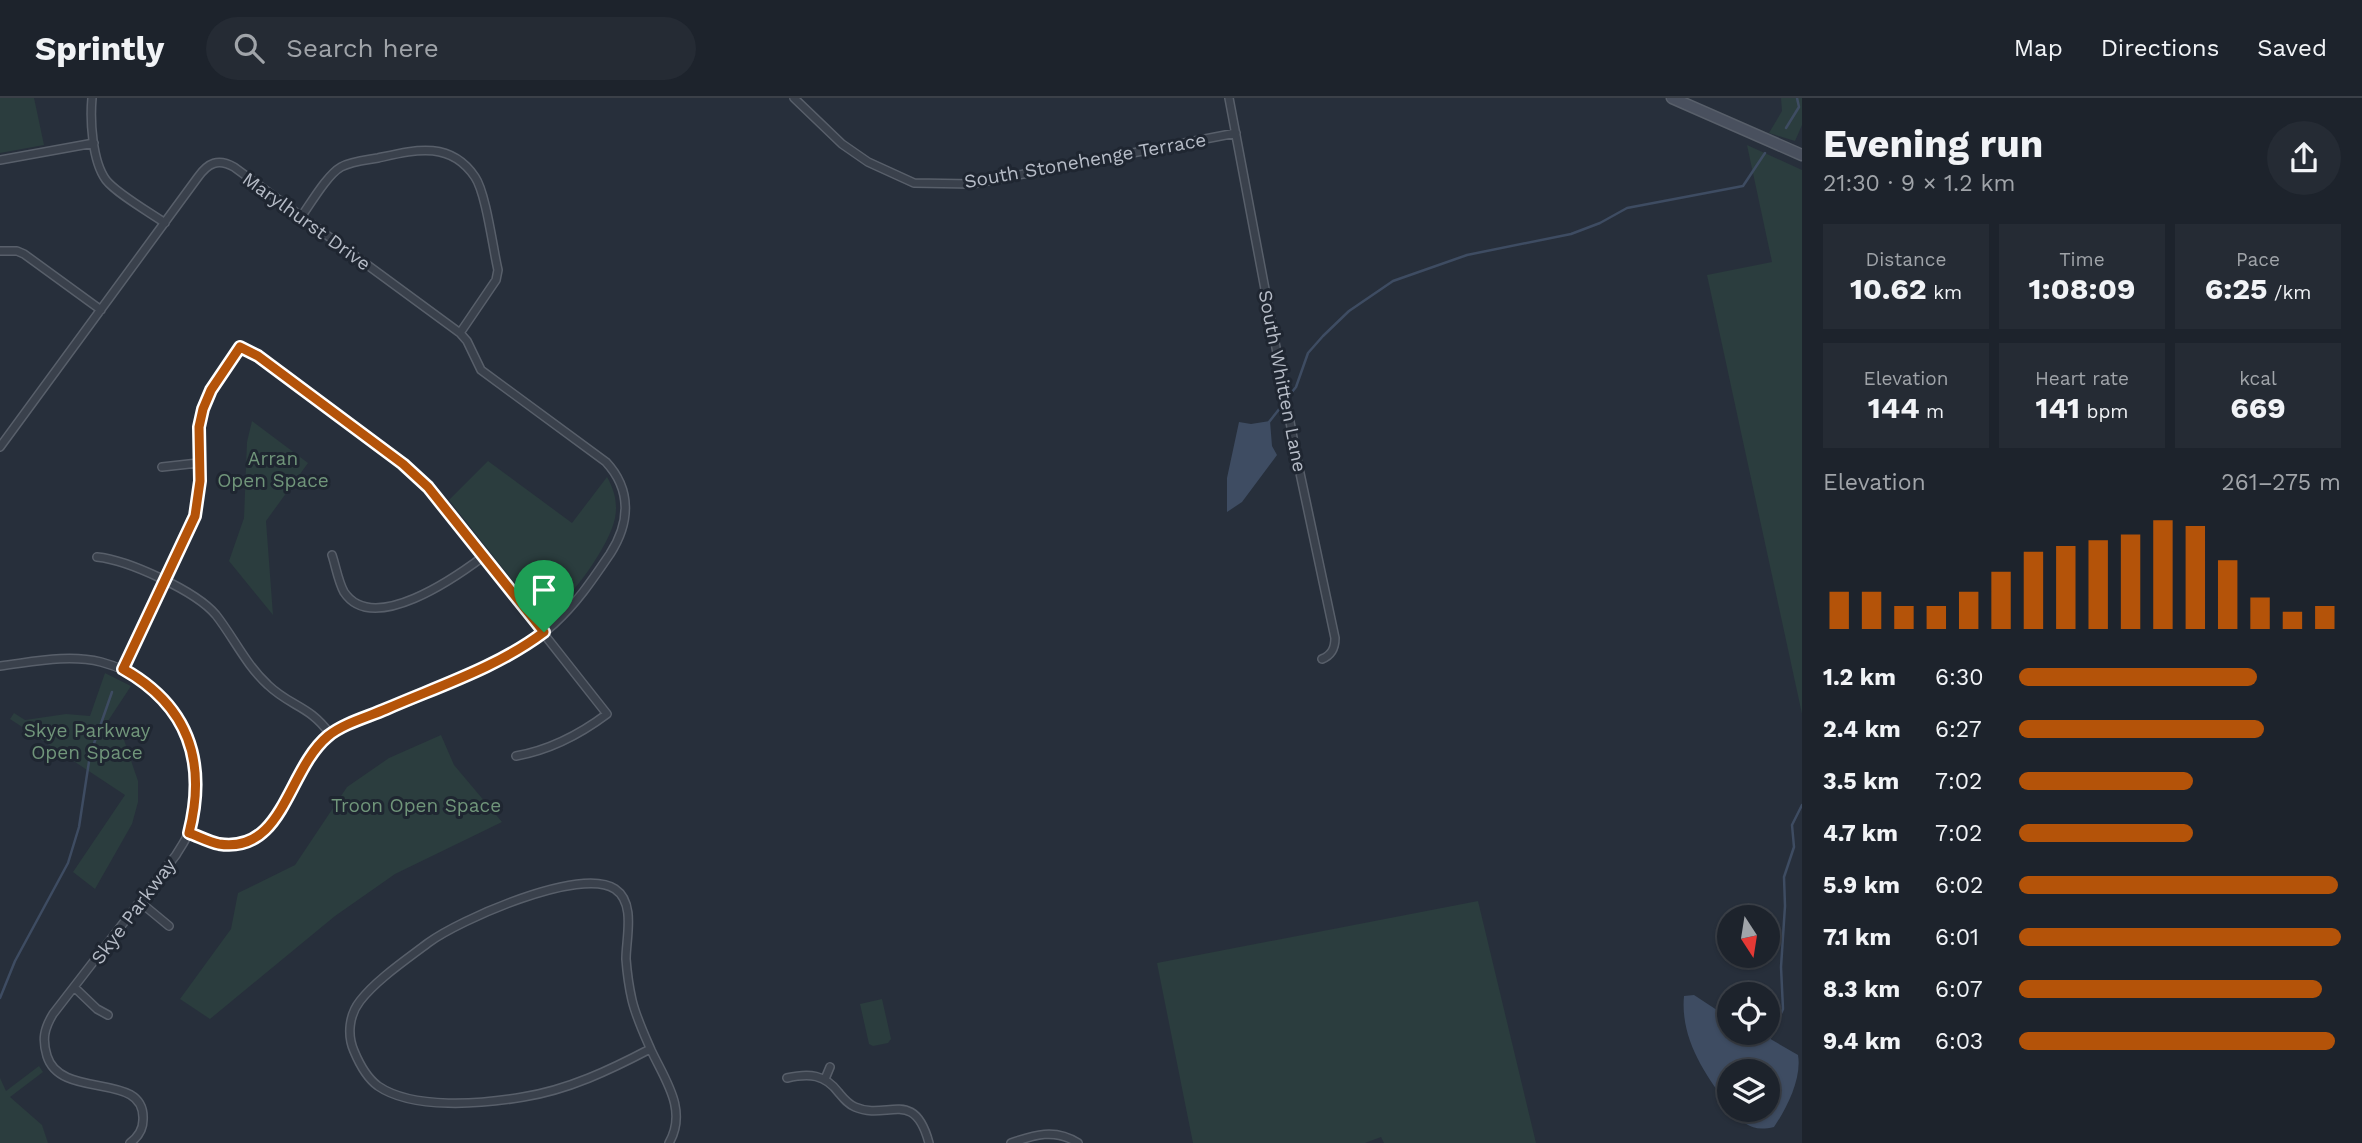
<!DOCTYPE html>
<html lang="en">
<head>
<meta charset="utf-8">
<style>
  :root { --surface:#1d232c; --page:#252b34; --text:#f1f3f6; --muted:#a0a4a9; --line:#3b4048; --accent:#b45309 }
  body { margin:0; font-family:"Work Sans",sans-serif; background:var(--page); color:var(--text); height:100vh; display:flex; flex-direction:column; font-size:26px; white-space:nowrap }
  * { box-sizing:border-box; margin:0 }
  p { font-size:23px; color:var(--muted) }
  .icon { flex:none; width:38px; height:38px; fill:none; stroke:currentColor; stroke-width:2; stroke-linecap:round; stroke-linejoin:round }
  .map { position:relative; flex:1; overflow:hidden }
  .panel { display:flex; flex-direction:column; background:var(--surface); width:560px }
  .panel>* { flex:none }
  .needle { width:46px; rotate:168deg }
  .tools { position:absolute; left:1717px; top:807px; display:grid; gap:14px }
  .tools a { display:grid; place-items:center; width:63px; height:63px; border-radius:50%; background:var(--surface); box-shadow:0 2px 5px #0004,0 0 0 2px var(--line); font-size:35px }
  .pin { position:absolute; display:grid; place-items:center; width:60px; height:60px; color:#fff; margin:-72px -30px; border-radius:50% 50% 50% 0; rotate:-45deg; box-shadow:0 0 7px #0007 }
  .pin .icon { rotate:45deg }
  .round { display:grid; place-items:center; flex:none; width:74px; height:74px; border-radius:37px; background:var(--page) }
  .head { display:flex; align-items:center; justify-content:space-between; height:119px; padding:0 21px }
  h1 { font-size:38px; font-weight:700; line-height:52px }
  .figures { display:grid; grid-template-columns:repeat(3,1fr); gap:10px; height:119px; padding:7px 21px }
  .figures div { display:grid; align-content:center; border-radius:0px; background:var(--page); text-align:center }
  .figures b { font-size:30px; font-weight:700 }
  .figures small { font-size:19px; font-weight:400 }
  .figures p { font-size:19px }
  .chart { height:196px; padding:14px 21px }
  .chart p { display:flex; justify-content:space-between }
  .chart svg { width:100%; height:126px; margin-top:7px; stroke:var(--accent); stroke-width:6 }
  ul { padding:0 21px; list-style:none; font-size:23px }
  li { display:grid; grid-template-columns:112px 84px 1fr; align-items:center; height:52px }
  li i { height:18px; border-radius:9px; background:var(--accent) }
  header { display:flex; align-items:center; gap:42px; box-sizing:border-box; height:98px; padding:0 35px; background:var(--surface); border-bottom:2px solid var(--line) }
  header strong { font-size:33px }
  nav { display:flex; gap:38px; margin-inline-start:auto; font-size:24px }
  .search { width:490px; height:63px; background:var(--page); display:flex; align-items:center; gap:18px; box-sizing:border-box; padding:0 24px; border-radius:38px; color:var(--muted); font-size:26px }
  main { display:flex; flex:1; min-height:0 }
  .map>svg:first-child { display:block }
  .green { fill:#2b3d3e }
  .water { fill:#3e4c62 }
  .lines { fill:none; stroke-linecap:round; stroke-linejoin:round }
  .stream { stroke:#3e4c62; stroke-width:2.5 }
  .minor-casing { stroke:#585f6a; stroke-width:10 }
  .secondary-casing { stroke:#585f6a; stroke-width:13 }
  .minor { stroke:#3a414c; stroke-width:7 }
  .secondary { stroke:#49505e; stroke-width:10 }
  .route-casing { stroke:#fff; stroke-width:14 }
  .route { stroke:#b45309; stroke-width:9 }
  .labels { text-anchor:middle; stroke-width:6; stroke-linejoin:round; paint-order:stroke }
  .street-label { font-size:19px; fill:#b6bcc7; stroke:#1f2631 }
  .park-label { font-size:19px; fill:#70957a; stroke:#1f2631 }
</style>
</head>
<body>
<header>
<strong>Sprintly</strong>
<div class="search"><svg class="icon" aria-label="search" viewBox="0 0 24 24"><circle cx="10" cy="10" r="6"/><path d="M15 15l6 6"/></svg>Search here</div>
<nav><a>Map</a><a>Directions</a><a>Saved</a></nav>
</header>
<main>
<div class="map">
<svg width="1802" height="1045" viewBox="0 0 1802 1045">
  <rect width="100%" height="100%" fill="#272f3b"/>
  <path class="green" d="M0,0H34L44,47L0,55Z
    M1781,0H1802V27L1795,43L1769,35L1782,13Z
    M1747,47L1802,72V616L1707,177L1772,164Z
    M252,323L308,365L266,423L273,517L229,463L244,420L247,344Z
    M488,363L572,425L607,379C614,391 618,405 615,420C610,447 570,502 548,518L539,516L449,402Z
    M105,575L131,588L106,626L124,642L138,683V704L132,726L95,791L73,774L125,697L10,621L14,615L25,622L66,616L90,618Z
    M441,637L454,667L502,724L395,776L335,818L210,921L180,901L231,831L238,795L295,767L347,689L389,660Z
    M1478,803L1536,1045H1384L1381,1039L1365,1045H1193L1157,865Z
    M882,901L891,941L888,945L873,948L869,946L860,906Z
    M39,968L43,974L10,999L42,1027L48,1045H0V980L6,993Z"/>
  <path class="water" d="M1270,323L1272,348L1277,357L1242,404L1227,414V380L1239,324L1251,326Z
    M1694,897L1729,920V934L1760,935L1798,957C1802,980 1787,1010 1774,1029C1753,1034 1745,1027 1731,1012H1768V973H1729V1008C1705,977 1680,940 1684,898Z"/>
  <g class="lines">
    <path class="stream" d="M1786,30L1799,9L1797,0
      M1288,299L1296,289L1308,255L1323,238L1349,213L1393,183L1467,157L1571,136L1600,125L1627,110L1743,88L1765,55
      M1269,324L1284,305
      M0,900L15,863L68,765L79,729L90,657L112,594
      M1769,942L1783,911L1781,869L1785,808L1784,779L1794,749L1792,727L1802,707"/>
    <defs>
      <path id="minor" d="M92,0C90,22 92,63 106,82C116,95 149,114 165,125
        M794,0L842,46L868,64L914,85L972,86L1236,35
        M1229,0L1297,361L1335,540C1335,550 1332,557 1322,561
        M0,62L94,45
        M301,119C311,105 327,77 341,69C352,63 367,62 378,60C414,52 450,42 475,79C486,95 493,151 498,172L496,182L460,235
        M0,153H17L24,156L101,212
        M0,349L198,79C208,65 218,60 234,69L460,235L467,243L481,272L606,364C632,392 630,425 610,456C593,481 577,505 554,526C514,563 450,583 399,605C377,615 352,623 332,636C285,665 289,757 219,746C208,744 198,738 189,735
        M162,369L198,365
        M332,457C336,469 338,483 344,494C373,538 456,479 484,458
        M97,459C128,462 196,493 216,517C234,540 246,567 268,587C291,609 309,607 330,636
        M0,568C33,564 68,556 101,564C173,582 215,665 189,734C186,742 180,750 176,757L53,916C44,931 42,941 47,958C61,1003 146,972 143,1022C143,1032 138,1039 130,1045
        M123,571L195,418L199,383V329L203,311L211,292L240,249L258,258L403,366L428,389L607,616C579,637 550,652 516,658
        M140,804L169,828
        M74,889L97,911L108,917
        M650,951C610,972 568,992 523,999C482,1006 413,1012 378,988C367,980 359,965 354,953C347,937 349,917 360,903C376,882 407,861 428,845C459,822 581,768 615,791C636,805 626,840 626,861C627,874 629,889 632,902C636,919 644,936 651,952C665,982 688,1012 669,1045
        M787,980C809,975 825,976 839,995C844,1001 848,1006 855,1009C887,1023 914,989 929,1045
        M825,981L830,969
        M1011,1045C1034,1037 1055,1030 1078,1045"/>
      <path id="secondary" d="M1672,0L1802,57"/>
    </defs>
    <use href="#minor" class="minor-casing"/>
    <use href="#secondary" class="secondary-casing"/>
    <use href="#minor" class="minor"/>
    <use href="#secondary" class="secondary"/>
  </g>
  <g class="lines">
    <defs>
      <path id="route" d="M240,249L258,258L403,366L428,389L544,534C498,569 439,588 386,611C368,619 344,625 328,638C287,672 284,756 219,746C209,744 198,738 189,735C207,664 189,608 123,571L195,418L200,383L199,329L203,311L211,292Z"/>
    </defs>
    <use href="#route" class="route-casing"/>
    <use href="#route" class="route"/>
  </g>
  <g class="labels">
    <g class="street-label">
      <text transform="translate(1085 62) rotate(-10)" y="7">South Stonehenge Terrace</text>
      <text transform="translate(307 123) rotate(36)" y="7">Marylhurst Drive</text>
      <text transform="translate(1283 283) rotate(79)" y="7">South Whitten Lane</text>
      <text transform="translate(133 813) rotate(-53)" y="7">Skye Parkway</text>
    </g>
    <g class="park-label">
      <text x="273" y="367">Arran<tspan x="273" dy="22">Open Space</tspan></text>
      <text x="87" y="639">Skye Parkway<tspan x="87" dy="22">Open Space</tspan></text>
      <text x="416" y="714">Troon Open Space</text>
    </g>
  </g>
</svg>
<div class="tools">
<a><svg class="needle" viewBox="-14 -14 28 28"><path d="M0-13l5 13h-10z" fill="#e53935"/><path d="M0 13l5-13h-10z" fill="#a0a4a9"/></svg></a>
<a><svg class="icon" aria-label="locate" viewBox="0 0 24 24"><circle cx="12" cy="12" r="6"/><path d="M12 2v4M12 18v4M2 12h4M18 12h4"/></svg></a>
<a><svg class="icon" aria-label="layers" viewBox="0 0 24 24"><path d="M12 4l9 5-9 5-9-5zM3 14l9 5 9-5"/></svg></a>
</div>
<div class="pin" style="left:544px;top:534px;background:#1e9e55"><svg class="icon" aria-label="arrive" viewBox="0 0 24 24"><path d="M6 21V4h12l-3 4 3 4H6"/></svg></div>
</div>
<section class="panel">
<div class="head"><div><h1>Evening run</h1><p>21:30 · 9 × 1.2 km</p></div><a class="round"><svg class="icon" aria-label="share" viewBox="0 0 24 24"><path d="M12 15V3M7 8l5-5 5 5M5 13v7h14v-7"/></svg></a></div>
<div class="figures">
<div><p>Distance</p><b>10.62<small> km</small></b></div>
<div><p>Time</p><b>1:08:09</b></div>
<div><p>Pace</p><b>6:25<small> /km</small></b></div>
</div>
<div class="figures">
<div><p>Elevation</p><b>144<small> m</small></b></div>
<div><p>Heart rate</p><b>141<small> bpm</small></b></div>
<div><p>kcal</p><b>669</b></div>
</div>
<div class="chart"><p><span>Elevation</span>261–275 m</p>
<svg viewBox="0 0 160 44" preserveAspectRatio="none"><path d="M5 44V31M15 44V31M25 44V36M35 44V36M45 44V31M55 44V24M65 44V17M75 44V15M85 44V13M95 44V11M105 44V6M115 44V8M125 44V20M135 44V33M145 44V38M155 44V36"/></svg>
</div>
<ul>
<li><b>1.2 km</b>6:30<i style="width:74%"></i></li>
<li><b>2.4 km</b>6:27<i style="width:76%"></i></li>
<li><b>3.5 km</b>7:02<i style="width:54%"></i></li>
<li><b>4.7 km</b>7:02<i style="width:54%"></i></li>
<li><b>5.9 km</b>6:02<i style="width:99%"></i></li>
<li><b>7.1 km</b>6:01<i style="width:100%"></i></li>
<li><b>8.3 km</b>6:07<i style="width:94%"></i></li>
<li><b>9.4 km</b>6:03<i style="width:98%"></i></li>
</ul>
</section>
</main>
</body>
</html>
